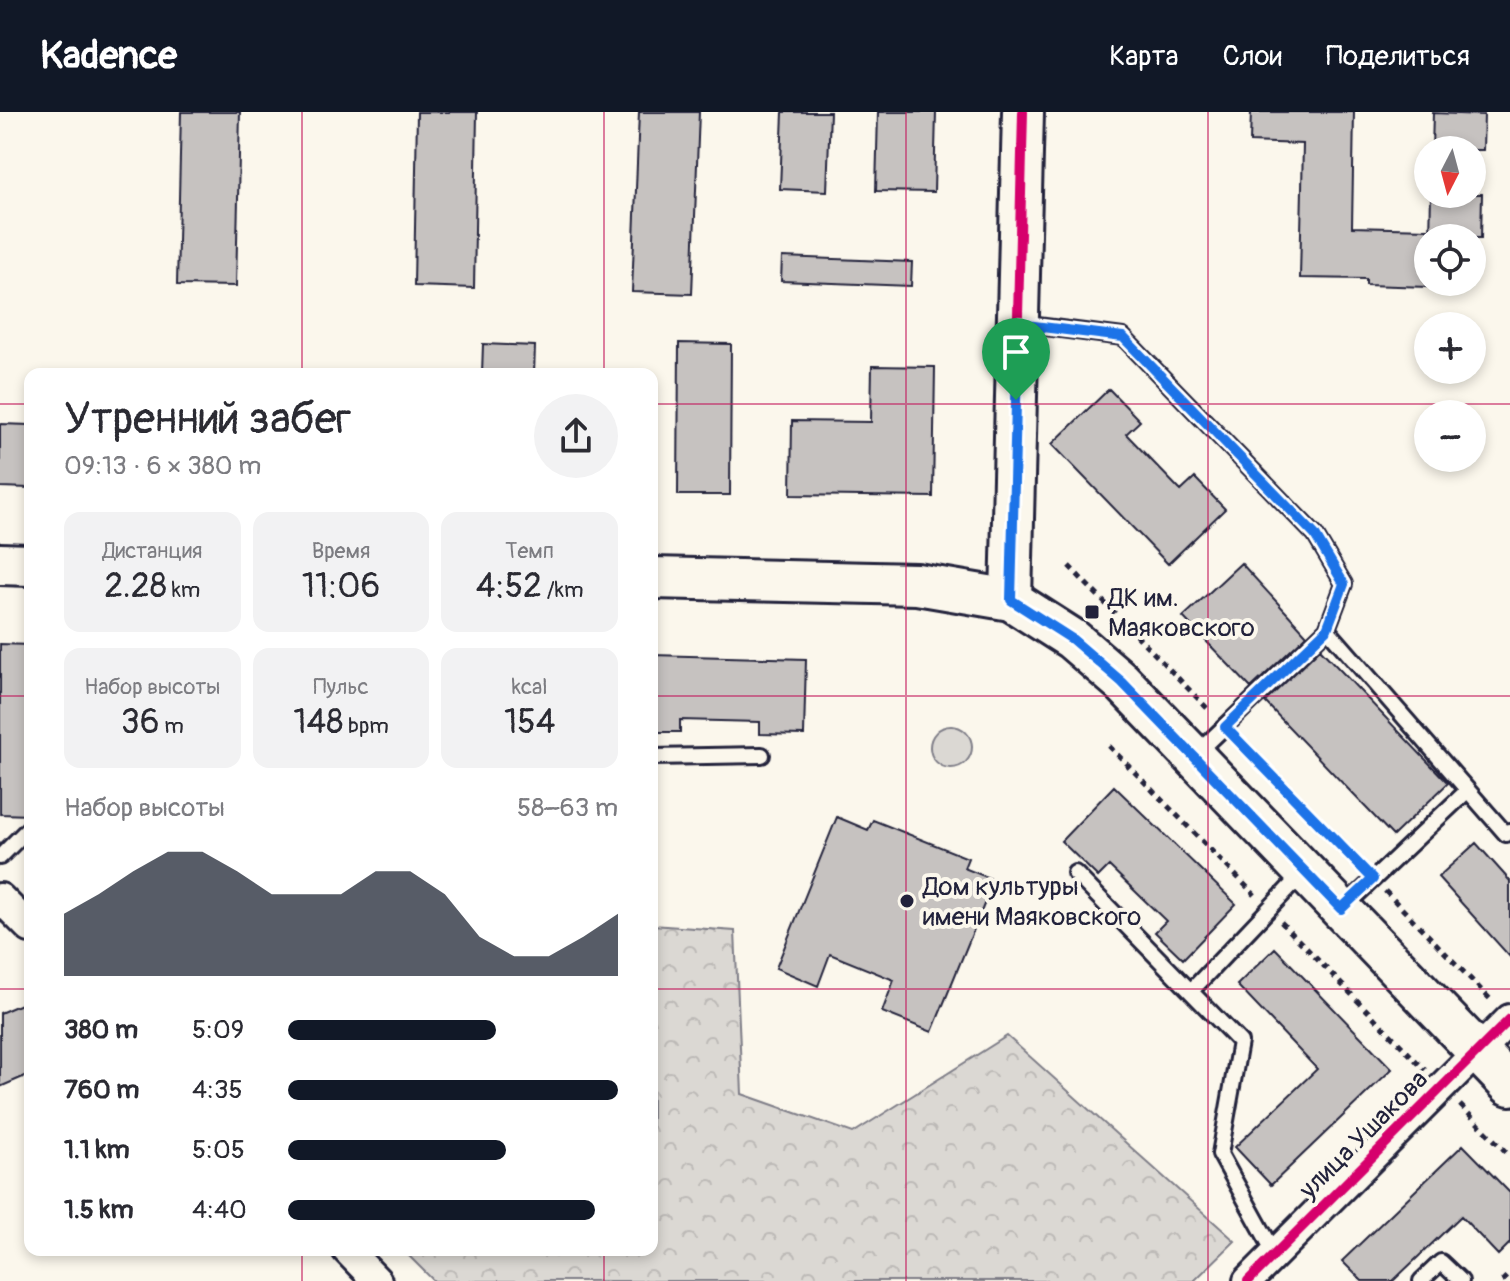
<!DOCTYPE html>
<html lang="ru">
<head>
<meta charset="utf-8">
<style>
  :root { --surface:#fff; --page:#f2f2f3; --text:#2b2b33; --muted:#7c7c81; --accent:#111827 }
  body { margin:0; font-family:Pangolin,sans-serif; background:var(--page); color:var(--text); height:100vh; display:flex; flex-direction:column; font-size:30px; white-space:nowrap }
  * { box-sizing:border-box; margin:0 }
  p { font-size:26px; color:var(--muted) }
  .icon { flex:none; width:44px; height:44px; fill:none; stroke:currentColor; stroke-width:2; stroke-linecap:round; stroke-linejoin:round }
  .map { position:relative; flex:1; overflow:hidden }
  .details { position:absolute; left:24px; top:256px; width:634px; height:888px; display:flex; flex-direction:column; background:var(--surface); border-radius:16px; box-shadow:0 4px 12px #0003 }
  .details>* { flex:none }
  .needle { width:52px; rotate:186deg }
  .fabs { position:absolute; left:1414px; top:24px; display:grid; gap:16px }
  .fabs a { display:grid; place-items:center; width:72px; height:72px; border-radius:50%; background:var(--surface); box-shadow:0 4px 12px #0003; font-size:40px }
  .pin { position:absolute; display:grid; place-items:center; width:68px; height:68px; color:#fff; margin:-82px -34px; border-radius:50% 50% 50% 0; rotate:-45deg; box-shadow:0 0 8px #0007 }
  .pin .icon { rotate:45deg }
  .round { display:grid; place-items:center; flex:none; width:84px; height:84px; border-radius:42px; background:var(--page) }
  .headline { display:flex; align-items:center; justify-content:space-between; height:136px; padding:0 40px }
  h1 { font-size:44px; font-weight:600; line-height:60px }
  .stats { display:grid; grid-template-columns:repeat(3,1fr); gap:12px; height:136px; padding:8px 40px }
  .stats div { display:grid; align-content:center; border-radius:16px; background:var(--page); text-align:center }
  .stats b { font-size:34px; font-weight:600 }
  .stats small { font-size:22px; font-weight:400 }
  .stats p { font-size:22px }
  .chart { height:224px; padding:16px 40px }
  .chart p { display:flex; justify-content:space-between }
  .chart svg { width:100%; height:144px; margin-top:8px; fill:var(--accent); opacity:.7 }
  ul { padding:0 40px; list-style:none; font-size:26px }
  li { display:grid; grid-template-columns:128px 96px 1fr; align-items:center; height:60px }
  li i { height:20px; border-radius:10px; background:var(--accent) }
  header { display:flex; align-items:center; gap:48px; box-sizing:border-box; height:112px; padding:0 40px; background:var(--accent); color:#fff }
  header strong { font-size:38px }
  nav { display:flex; gap:44px; margin-inline-start:auto; font-size:28px }
  .map>svg:first-child { display:block }
  .grass { fill:#dbd8d3; stroke:#7e7d87; stroke-width:2 }
  .forest { fill:url(#forest-crowns); stroke:#7e7d87; stroke-width:2 }
  .building { fill:#c6c2c0; stroke:#22223b; stroke-width:2 }
  .lines { fill:none; stroke-linecap:round; stroke-linejoin:round }
  .lane-casing { stroke:#22223b; stroke-width:20 }
  .street-casing { stroke:#22223b; stroke-width:34 }
  .secondary-casing { stroke:#22223b; stroke-width:46 }
  .path { stroke:#22223b; stroke-width:5; stroke-dasharray:6 6; stroke-linecap:butt }
  .lane { stroke:#fbf7ec; stroke-width:14 }
  .street { stroke:#fbf7ec; stroke-width:28 }
  .secondary { stroke:#fbf7ec; stroke-width:40 }
  .cycleway-casing { stroke:#fbf7ec; stroke-width:15 }
  .cycleway { stroke:#d6006c; stroke-width:10 }
  .route-casing { stroke:#fff; stroke-width:16 }
  .route { stroke:#1a73e8; stroke-width:10 }
  .grid { fill:none; stroke:#c2185b; stroke-width:2; stroke-opacity:0.55 }
  .poi-dot { fill:#22223b; stroke:#fbf7ec; stroke-width:3 }
  .labels { text-anchor:middle; stroke-width:8; stroke-linejoin:round; paint-order:stroke }
  .poi-label { font-size:26px; fill:#22223b; stroke:#fbf7ec; text-anchor:start }
  .street-label { font-size:26px; fill:#22223b; stroke:#fbf7ec }
</style>
</head>
<body>
<header>
<strong>Kadence</strong>
<nav><a>Карта</a><a>Слои</a><a>Поделиться</a></nav>
</header>
<div class="map">
<svg width="1510" height="1169" viewBox="0 0 1510 1169">
  <defs>
    <pattern id="forest-crowns" width="20" height="18" patternUnits="userSpaceOnUse" patternTransform="scale(2)"><rect width="20" height="18" fill="#dbd8d3"/><path d="M2 6a3 3 0 1 1 6 0M12 15a3 3 0 1 1 6 0" fill="none" stroke="#bcb9b6"/></pattern>
  </defs>
  <rect width="100%" height="100%" fill="#fbf7ec"/>
  <filter id="ink" filterUnits="userSpaceOnUse"><feTurbulence type="fractalNoise" baseFrequency=".0125" numOctaves="2"/><feDisplacementMap in="SourceGraphic" scale="16" xChannelSelector="R" yChannelSelector="G"/><feConvolveMatrix kernelMatrix="1 2 1 2 8 2 1 2 1" color-interpolation-filters="sRGB"/></filter>
  <g filter="url(#ink)">
    <path class="grass" d="M930 635a21 21 0 1 1 42 0a21 21 0 1 1-42 0Z"/>
    <path class="forest" d="M652,813L735,819L742,982L853,1021L1007,924L1235,1129L1194,1169H434L403,1138H652Z"/>
    <path class="building" d="M181,0H240L236,174L177,173Z
      M417,0H477L474,176L414,174Z
      M639,0H699L692,182L632,180Z
      M783,0H830L827,79L780,77Z
      M878,0H936L934,80L876,79Z
      M1251,0H1354L1352,115L1428,117V175L1366,173V167L1300,166L1303,32L1250,30Z
      M1433,1L1484,3L1483,38H1432Z
      M1431,82H1482L1481,126H1430Z
      M782,145L912,150L911,174L781,169Z
      M679,231L731,232L730,383H678Z
      M483,232L535,234L534,262H482Z
      M872,254L935,255L933,385L791,383L792,309L871,310Z
      M1109,277L1140,309L1126,322L1181,379L1195,366L1225,397L1168,452L1052,332Z
      M0,312L30,313V376L0,375Z
      M1241,451L1307,523L1251,576L1183,505Z
      M0,532L30,533V703L0,702Z
      M1320,537L1448,671L1393,724L1265,590Z
      M652,543L806,547L804,623L760,622V610L680,608V620H652Z
      M1114,674L1236,792L1183,847L1155,820L1166,809L1109,754L1098,765L1061,729Z
      M837,705L868,718L873,708L968,746L964,756L994,768L932,920L882,900L894,868L830,842L818,874L776,856Z
      M1476,731L1510,769V845L1438,765Z
      M1275,836L1392,957L1271,1073L1235,1035L1317,957L1237,873Z
      M30,888V962L0,975V901Z
      M1463,1033L1510,1081V1131L1498,1143L1461,1104L1393,1169H1362L1342,1149Z"/>
    <g class="lines">
      <defs>
        <path id="lane" d="M1022,212L1123,225L1315,423L1344,472L1327,517L1506,722L1510,719
          M1194,644L1327,517
          M652,645L762,643
          M0,745L30,715
          M1075,761L1240,930L1220,1042L1275,1142
          M1343,796L1468,678
          M1191,879L1303,761
          M1421,1169L1441,1150L1461,1169"/>
        <path id="street" d="M0,786L30,816
          M347,1138L377,1169
          M1248,1169L1510,907"/>
        <path id="secondary" d="M0,452L30,453
          M652,466L917,472L1011,488L1072,527L1122,570L1510,973
          M1011,488L1023,0"/>
      </defs>
      <use href="#lane" class="lane-casing"/>
      <use href="#street" class="street-casing"/>
      <use href="#secondary" class="secondary-casing"/>
      <path class="path" d="M1069,454L1211,600
        M1238,627L1362,755
        M1109,634L1255,783
        M1385,779L1493,890
        M1281,810L1425,958
        M1460,993L1510,1044
        M1502,1169L1510,1161"/>
      <use href="#lane" class="lane"/>
      <use href="#street" class="street"/>
      <use href="#secondary" class="secondary"/>
      <defs>
        <path id="cycleway" d="M1011,488L1023,0
          M1248,1169L1510,907"/>
      </defs>
      <use href="#cycleway" class="cycleway-casing"/>
      <use href="#cycleway" class="cycleway"/>
    </g>
  </g>
  <g class="lines" filter="url(#ink)">
    <defs>
      <path id="route" d="M1018,212L1123,225L1315,423L1344,472L1327,517L1225,615L1373,767L1341,797L1122,570L1072,527L1011,488Z"/>
    </defs>
    <use href="#route" class="route-casing"/>
    <use href="#route" class="route"/>
  </g>
  <path class="grid" d="M302,0V262M604,0V262M906,0V1169M1208,0V1169M0,292H30M652,292H1510M0,584H30M652,584H1510M0,877H30M652,877H1510M302,1138V1169M604,1138V1169"/>
  <g class="poi-dot">
    <rect x="1084" y="492" width="16" height="16" rx="4"/>
    <circle cx="907" cy="789" r="8"/>
  </g>
  <g class="labels">
    <g class="poi-label">
      <text x="1108" y="494">ДК им.<tspan x="1108" dy="30">Маяковского</tspan></text>
      <text x="923" y="783">Дом культуры<tspan x="923" dy="30">имени Маяковского</tspan></text>
    </g>
    <g class="street-label">
      <text transform="translate(1363 1022) rotate(-45)" y="9">улица Ушакова</text>
    </g>
  </g>
</svg>
<div class="fabs">
<a><svg class="needle" viewBox="-14 -14 28 28"><path d="M0-13l5 13h-10z" fill="#e53935"/><path d="M0 13l5-13h-10z" fill="#7c7c81"/></svg></a>
<a><svg class="icon" aria-label="locate" viewBox="0 0 24 24"><circle cx="12" cy="12" r="6"/><path d="M12 2v4M12 18v4M2 12h4M18 12h4"/></svg></a>
<a>+</a>
<a>−</a>
</div>
<div class="pin" style="left:1016px;top:288px;background:#1e9e55"><svg class="icon" aria-label="arrive" viewBox="0 0 24 24"><path d="M6 21V4h12l-3 4 3 4H6"/></svg></div>
<section class="details">
<div class="headline"><div><h1>Утренний забег</h1><p>09:13 · 6 × 380 m</p></div><a class="round"><svg class="icon" aria-label="share" viewBox="0 0 24 24"><path d="M12 15V3M7 8l5-5 5 5M5 13v7h14v-7"/></svg></a></div>
<div class="stats">
<div><p>Дистанция</p><b>2.28<small> km</small></b></div>
<div><p>Время</p><b>11:06</b></div>
<div><p>Темп</p><b>4:52<small> /km</small></b></div>
</div>
<div class="stats">
<div><p>Набор высоты</p><b>36<small> m</small></b></div>
<div><p>Пульс</p><b>148<small> bpm</small></b></div>
<div><p>kcal</p><b>154</b></div>
</div>
<div class="chart"><p><span>Набор высоты</span>58–63 m</p>
<svg viewBox="0 0 160 44" preserveAspectRatio="none"><path d="M0 44V25L10 19L20 12L30 6L40 6L50 12L60 19L70 19L80 19L90 12L100 12L110 19L120 32L130 38L140 38L150 32L160 25V44z"/></svg>
</div>
<ul>
<li><b>380 m</b>5:09<i style="width:63%"></i></li>
<li><b>760 m</b>4:35<i style="width:100%"></i></li>
<li><b>1.1 km</b>5:05<i style="width:66%"></i></li>
<li><b>1.5 km</b>4:40<i style="width:93%"></i></li>
</ul>
</section>
</div>
</body>
</html>
